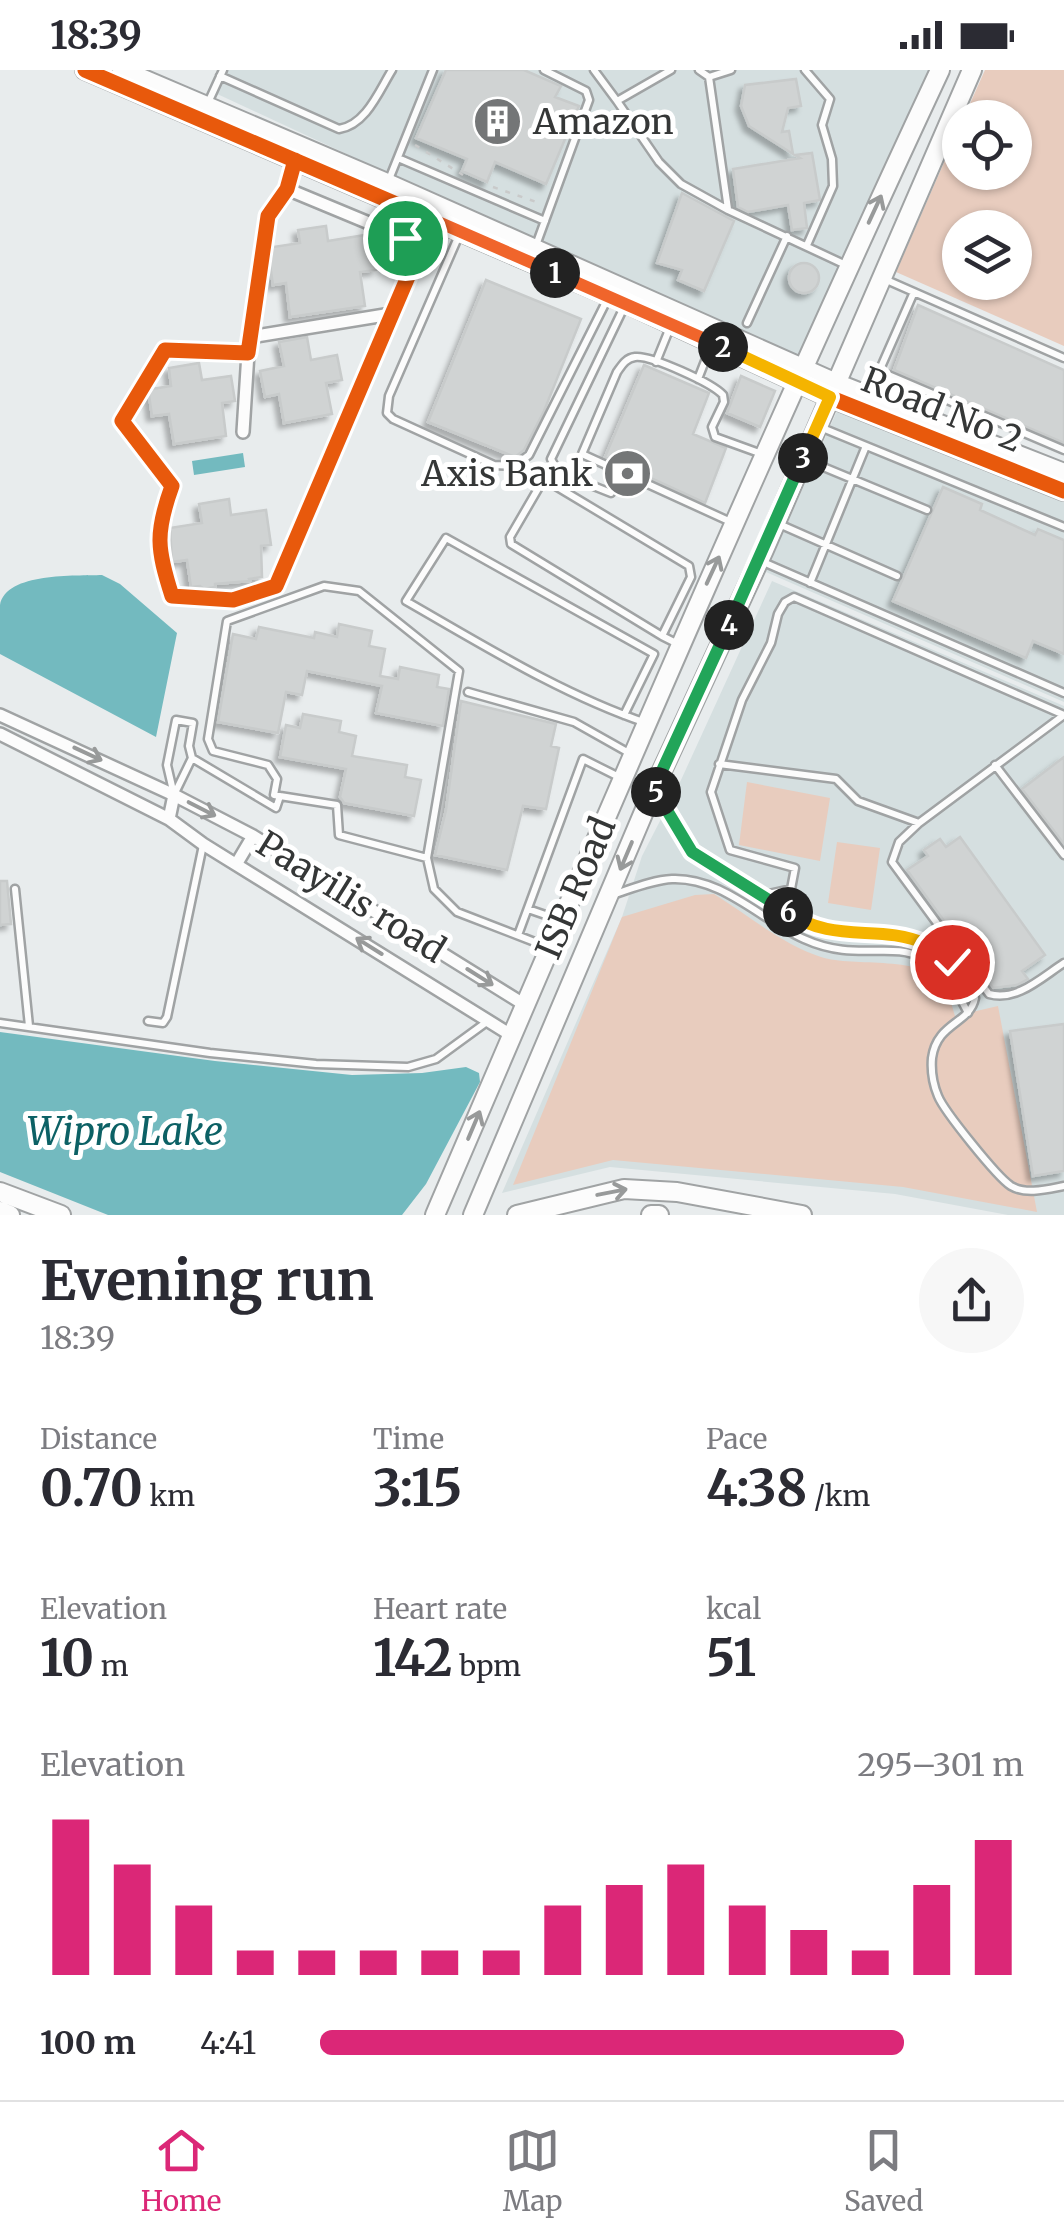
<!DOCTYPE html>
<html lang="en">
<head>
<meta charset="utf-8">
<style>
  :root { --surface:#fff; --page:#f7f7f7; --text:#2b2b33; --muted:#7c7c81; --line:#e1e1e2; --accent:#db2777 }
  body { margin:0; font-family:Merriweather,serif; background:var(--page); color:var(--text); height:100vh; display:flex; flex-direction:column; font-size:38px; white-space:nowrap }
  * { box-sizing:border-box; margin:0 }
  p { font-size:32px; color:var(--muted) }
  .icon { flex:none; width:55px; height:55px; fill:none; stroke:currentColor; stroke-width:2; stroke-linecap:round; stroke-linejoin:round }
  .map { position:relative; height:1145px; overflow:hidden }
  .panel { display:flex; flex-direction:column; background:var(--surface); flex:1 }
  .panel>* { flex:none }
  .tools { position:absolute; left:942px; top:30px; display:grid; gap:20px }
  .tools a { display:grid; place-items:center; width:90px; height:90px; border-radius:50%; background:var(--surface); box-shadow:0 2px 8px #0004; font-size:50px }
  .pin { position:absolute; display:grid; place-items:center; width:85px; height:85px; color:#fff; margin:-42px; border:5px solid #fff; border-radius:50%; box-shadow:0 2px 10px #0007 }
  .km { position:absolute; width:50px; height:50px; margin:-25px; border-radius:50%; background:#222; color:#fff; font-size:28px; line-height:50px; text-align:center }
  .round { display:grid; place-items:center; flex:none; width:105px; height:105px; border-radius:52px; background:var(--page) }
  .headline { display:flex; align-items:center; justify-content:space-between; height:170px; padding:0 40px }
  h1 { font-size:55px; font-weight:700; line-height:75px }
  .metrics { display:grid; grid-template-columns:repeat(3,1fr); gap:15px; height:170px; padding:10px 40px }
  .metrics div { display:grid; align-content:center }
  .metrics b { font-size:50px; font-weight:700 }
  .metrics small { font-size:28px; font-weight:400 }
  .metrics p { font-size:28px }
  .chart { height:280px; padding:20px 40px }
  .chart p { display:flex; justify-content:space-between }
  .chart svg { width:100%; height:180px; margin-top:10px; stroke:var(--accent); stroke-width:6 }
  ul { padding:0 40px; list-style:none; font-size:32px }
  li { display:grid; grid-template-columns:160px 120px 1fr; align-items:center; height:75px }
  li i { height:25px; border-radius:12px; background:var(--accent) }
  .status { display:flex; justify-content:space-between; align-items:center; height:70px; padding:0 50px; background:var(--surface); direction:ltr }
  .status svg { height:28px; fill:currentColor }
  .tabs { display:flex; justify-content:space-around; align-items:center; height:140px; border-top:2px solid var(--line); background:var(--surface); font-size:28px; color:var(--muted) }
  .tabs a { display:grid; justify-items:center; gap:5px }
  .tabs .selected { color:var(--accent) }
  .map>svg:first-child { display:block }
  .built { fill:#d5dfe0 }
  .green { fill:#e8ccbe; fill-rule:evenodd }
  .water { fill:#73babf }
  .building { fill:#d0d3d3; stroke:#c8cbcb; stroke-width:2.5; filter:url(#shadow) }
  .lines { fill:none; stroke-linecap:round; stroke-linejoin:round }
  .lane-casing { stroke:#a0a3a4; stroke-width:11 }
  .street-casing { stroke:#a0a3a4; stroke-width:16 }
  .secondary-casing { stroke:#a0a3a4; stroke-width:22 }
  .path { stroke:#c9caca; stroke-width:2.5; stroke-dasharray:5 8; stroke-linecap:butt }
  .lane { stroke:#fcfcfc; stroke-width:6 }
  .street { stroke:#fcfcfc; stroke-width:11 }
  .secondary { stroke:#fcfcfc; stroke-width:18 }
  .cycleway-casing { stroke:#fff; stroke-width:21 }
  .cycleway { stroke:#e8590c; stroke-width:15 }
  .oneway { stroke:#989a9a }
  .split-1-casing { stroke:#fff; stroke-width:20 }
  .split-2-casing { stroke:#fff; stroke-width:20 }
  .split-3-casing { stroke:#fff; stroke-width:20 }
  .split-4-casing { stroke:#fff; stroke-width:20 }
  .split-5-casing { stroke:#fff; stroke-width:20 }
  .split-6-casing { stroke:#fff; stroke-width:20 }
  .split-7-casing { stroke:#fff; stroke-width:20 }
  .split-1 { stroke:#f0652b; stroke-width:12 }
  .split-2 { stroke:#f0652b; stroke-width:12 }
  .split-3 { stroke:#f5b400; stroke-width:12 }
  .split-4 { stroke:#22a559; stroke-width:12 }
  .split-5 { stroke:#22a559; stroke-width:12 }
  .split-6 { stroke:#22a559; stroke-width:12 }
  .split-7 { stroke:#f5b400; stroke-width:12 }
  .labels { text-anchor:middle; stroke-width:10; stroke-linejoin:round; paint-order:stroke }
  .poi-label { font-size:35px; fill:#353737; stroke:#fff; text-anchor:start }
  .street-label { font-size:35px; fill:#353737; stroke:#fff }
  .water-label { font-size:38px; font-style:italic; fill:#0c6165; stroke:#fff }
</style>
</head>
<body>
<div class="status"><b>18:39</b><svg viewBox="0 0 49 12"><path d="M0 12V9h3v3zM5 12V6h3v6zM10 12V3h3v9zM15 12V0h3v12zM26 1h20v11H26zM47 4h2v5h-2z"/></svg></div>
<div class="map">
<svg width="1064" height="1145" viewBox="0 0 1064 1145">
  <defs>
    <filter id="shadow"><feDropShadow dx="-5" dy="5" stdDeviation="2.5" flood-color="#0004"/></filter>
  </defs>
  <rect width="100%" height="100%" fill="#e8eced"/>
  <path class="built" d="M223,0H936L806,289L613,208L213,22Z
    M840,334L1064,432V632L766,502Z
    M772,511L1064,636V1145H1008L895,1124L610,1097L502,1123L622,847L642,786L681,710Z"/>
  <path class="green" d="M985,0H1064V276L896,202L960,56V102H1015V48L964,47ZM960,158H1015V212H960Z
    M747,712L830,728L820,791L739,775Z
    M837,772L880,778L871,840L828,833Z
    M714,824C748,845 783,875 821,887C854,898 925,883 945,917C950,925 952,937 955,946L998,936L1037,1142L903,1117L613,1090L513,1115L622,847L695,825Z"/>
  <path class="water" d="M243,383L245,397L194,405L192,391Z
    M102,505L120,514L177,563L156,667L0,584C0,569 0,550 0,535C6,502 76,506 102,505Z
    M0,962L215,991L352,1005L422,1003L466,997L479,1003L480,1012L426,1114L402,1145H108L0,1102Z"/>
  <path class="building" d="M446,0H524L561,16L555,27L579,36L546,114L495,92L487,112L462,101L467,89L416,68Z
    M796,9L801,36L788,38L782,62L789,61L793,84L749,56L741,36L745,15Z
    M812,83L820,130L804,133L807,158L792,160L788,135L748,142L738,137L733,99L800,88L795,85Z
    M682,123L734,151L704,221L678,210L682,200L657,193Z
    M326,156L328,171L371,164L376,200L360,202L365,236L290,247L286,213L273,215L270,195L273,177L300,173L298,160Z
    M789 208a15 15 0 1 1 30 0a15 15 0 1 1-30 0Z
    M486,210L581,249L544,341L524,380L515,387L428,352Z
    M918,235L1064,300V373L894,300Z
    M307,267L311,290L337,285L342,310L326,313L332,344L284,353L279,324L265,327L260,301L284,296L279,272Z
    M199,293L202,310L231,306L235,331L222,333L226,366L174,374L169,344L152,346L149,325L152,319L171,316L169,298Z
    M644,295L709,323L693,364L726,378L705,433L605,387Z
    M741,306L775,321L760,357L727,343Z
    M943,417L982,434L980,440L1035,465L1038,459L1064,470V584L1033,571L1026,588L893,531Z
    M229,429L231,445L266,440L271,475L261,476L262,507L249,509L250,511L215,514V517L204,519L200,516L191,517L187,490L172,492L170,458L202,453L199,434Z
    M339,554L372,561L369,576L385,579L380,606L398,609L400,597L439,605L437,617L449,619L443,656L376,643L382,616L307,601L302,625L286,622L278,663L218,652L233,564L256,569L259,557L314,568L315,562L337,567Z
    M461,631L556,654L551,676L559,678L546,739L523,736L507,800L435,785L446,740Z
    M303,644L341,651L339,662L356,666L352,686L407,695L405,707L421,710L414,746L344,733L340,727L346,699L280,687L286,655L300,658Z
    M1064,687V774L1022,719Z
    M960,767L1045,885L1022,901L1028,909L1017,915L993,918L907,800L928,786L924,780L940,769L946,777Z
    M0,811H7L11,854L0,855Z
    M1064,954V1101L1033,1106L1010,961Z"/>
  <g class="lines">
    <defs>
      <path id="lane" d="M594,0L617,31
        M671,0L617,31L659,92L681,114L728,140L848,196
        M699,0L709,7L731,0
        M805,0L830,29L822,55L832,89L833,116L807,175
        M220,6L339,59C366,55 379,21 392,0
        M709,7L728,139
        M207,35L223,0
        M398,88L545,151
        M388,112L433,0
        M460,163L389,326L387,343L393,349L494,395L514,396L529,385L607,230
        M535,178L589,30L586,21L544,0
        M882,208L1064,288
        M747,253L787,166
        M656,292L671,255
        M879,301L1064,380
        M698,309L712,273
        M870,322L914,222
        M820,357L1064,457
        M804,389L927,440
        M611,423L558,402L551,389L625,235
        M733,453L582,384L617,302C622,295 626,288 635,287C651,285 712,313 723,325L724,332L712,357L715,367L762,384
        M779,454L897,506
        M763,492L1064,623
        M810,513L866,376
        M662,566L511,474L510,467L542,412H549L689,496L691,507L662,566L678,574
        M468,622L574,652L629,683
        M624,645L654,584L446,468L406,531C483,575 561,624 646,653
        M176,650L193,653L189,676L192,688L174,725L167,695Z
        M192,688L276,738L280,726L337,735L339,765L427,788L459,601L359,521L324,516L227,551L208,669L213,681L268,695L277,709L274,725L280,726
        M719,694L836,709L858,731L919,753L1064,645
        M995,695L1064,785
        M657,724L691,782L801,851C859,878 950,845 975,928C970,954 937,952 932,988C931,1000 933,1014 938,1026C944,1041 997,1107 1011,1116C1026,1125 1048,1119 1064,1116
        M919,753L899,772L892,792L989,924C1017,932 1042,907 1064,893
        M427,788L434,819L457,842L545,876
        M15,819L29,956
        M612,825C631,819 652,810 672,809C722,807 761,850 804,869C879,903 918,842 968,943
        M764,825L791,819L795,798L730,780L711,722L742,630L771,573L778,544L785,532L794,527L1064,645
        M528,839L560,850
        M518,865L583,689L619,707
        M148,951L163,953L167,947L203,775
        M0,953L210,983L316,994L408,997L436,989L488,951"/>
      <path id="street" d="M295,90L287,119L268,146L248,283L165,280L122,351L172,416C155,463 157,479 172,526L233,530L276,516L410,202L405,168L413,141
        M287,119L405,168
        M250,267L391,244
        M243,362L248,283
        M0,645L174,725
        M0,664L169,749
        M237,793L253,766
        M511,965L203,774L169,749L174,725L253,766L525,935"/>
      <path id="secondary" d="M85,0L626,233L829,327L1064,421
        M122,0L387,113L836,313L1064,403
        M0,1122L61,1145
        M0,1141L10,1145
        M435,1145C600,761 763,378 940,0
        M473,1145L654,718L764,480L972,0
        M517,1145L624,1119L677,1122L802,1145
        M651,1145H659"/>
    </defs>
    <use href="#lane" class="lane-casing"/>
    <use href="#street" class="street-casing"/>
    <use href="#secondary" class="secondary-casing"/>
    <path class="path" d="M415,75L463,105
      M493,117L542,134"/>
    <use href="#lane" class="lane"/>
    <use href="#street" class="street"/>
    <use href="#secondary" class="secondary"/>
    <defs>
      <path id="cycleway" d="M85,0L626,233L829,327L1064,421
        M295,90L287,119L268,146L248,283L165,280L122,351L172,416C155,463 157,479 172,526L233,530L276,516L410,202L405,168L413,141"/>
    </defs>
    <use href="#cycleway" class="cycleway-casing"/>
    <use href="#cycleway" class="cycleway"/>
  </g>
  <defs><path id="oneway-shaft" d="M-6 0H5M1.5-3L5.5 0L1.5 3" fill="none" stroke-width="1.6" stroke-linecap="round" stroke-linejoin="round" transform="scale(2.5)"/></defs>
  <g class="oneway">
    <use href="#oneway-shaft" transform="translate(875 139) rotate(-65)"/>
    <use href="#oneway-shaft" transform="translate(713 500) rotate(-65)"/>
    <use href="#oneway-shaft" transform="translate(88 684) rotate(25)"/>
    <use href="#oneway-shaft" transform="translate(202 739) rotate(27)"/>
    <use href="#oneway-shaft" transform="translate(626 786) rotate(113)"/>
    <use href="#oneway-shaft" transform="translate(369 876) rotate(-148)"/>
    <use href="#oneway-shaft" transform="translate(480 907) rotate(32)"/>
    <use href="#oneway-shaft" transform="translate(474 1055) rotate(-67)"/>
    <use href="#oneway-shaft" transform="translate(612 1122) rotate(-11)"/>
  </g>
  <g class="lines">
    <defs>
      <path id="split-1" d="M405,168L413,141L555,203"/>
      <path id="split-2" d="M555,203L723,277"/>
      <path id="split-3" d="M723,277L830,327L803,388"/>
      <path id="split-4" d="M729,555L803,388"/>
      <path id="split-5" d="M656,722L654,718L729,555"/>
      <path id="split-6" d="M656,722L692,782L788,842"/>
      <path id="split-7" d="M788,842C834,875 879,853 926,874C936,878 944,886 952,892"/>
    </defs>
    <use href="#split-1" class="split-1-casing"/>
    <use href="#split-2" class="split-2-casing"/>
    <use href="#split-3" class="split-3-casing"/>
    <use href="#split-4" class="split-4-casing"/>
    <use href="#split-5" class="split-5-casing"/>
    <use href="#split-6" class="split-6-casing"/>
    <use href="#split-7" class="split-7-casing"/>
    <use href="#split-1" class="split-1"/>
    <use href="#split-2" class="split-2"/>
    <use href="#split-3" class="split-3"/>
    <use href="#split-4" class="split-4"/>
    <use href="#split-5" class="split-5"/>
    <use href="#split-6" class="split-6"/>
    <use href="#split-7" class="split-7"/>
  </g>
  <defs>
    <symbol id="building-disc" viewBox="-11 -11 22 22"><circle r="9.5" fill="#747677" stroke="#fff"/><path d="M-4-6H4V6H1V3H-1V6H-4ZM-2.5-4.3h1.7v1.8h-1.7ZM.8-4.3h1.7v1.8H.8ZM-2.5-1h1.7V.8h-1.7ZM.8-1h1.7V.8H.8Z" fill="#fff"/></symbol>
    <symbol id="bank-disc" viewBox="-11 -11 22 22"><circle r="9.5" fill="#747677" stroke="#fff"/><path d="M-6-4H6V4H-6ZM0-2.3a2.3 2.3 0 1 0 0 4.6a2.3 2.3 0 1 0 0-4.6Z" fill="#fff"/></symbol>
  </defs>
  <g fill-rule="evenodd">
    <use href="#building-disc" x="470" y="24" width="55" height="55"/>
    <use href="#bank-disc" x="600" y="376" width="55" height="55"/>
  </g>
  <g class="labels">
    <g class="poi-label">
      <text x="533" y="64">Amazon</text>
      <text x="593" y="416" text-anchor="end">Axis Bank</text>
    </g>
    <g class="street-label">
      <text transform="translate(942 340) rotate(22)" y="12">Road No 2</text>
      <text transform="translate(576 818) rotate(-67)" y="12">ISB Road</text>
      <text transform="translate(351 827) rotate(32)" y="12">Paayilis road</text>
    </g>
    <g class="water-label">
      <text x="125" y="1075">Wipro Lake</text>
    </g>
  </g>
</svg>
<div class="tools">
<a><svg class="icon" aria-label="locate" viewBox="0 0 24 24"><circle cx="12" cy="12" r="6"/><path d="M12 2v4M12 18v4M2 12h4M18 12h4"/></svg></a>
<a><svg class="icon" aria-label="layers" viewBox="0 0 24 24"><path d="M12 4l9 5-9 5-9-5zM3 14l9 5 9-5"/></svg></a>
</div>
<div class="pin" style="left:405px;top:168px;background:#1e9e55"><svg class="icon" aria-label="arrive" viewBox="0 0 24 24"><path d="M6 21V4h12l-3 4 3 4H6"/></svg></div>
<div class="pin" style="left:952px;top:892px;background:#d93025"><svg class="icon" aria-label="check" viewBox="0 0 24 24"><path d="M5 12l5 5 9-10"/></svg></div>
<b class="km" style="left:555px;top:203px">1</b>
<b class="km" style="left:723px;top:277px">2</b>
<b class="km" style="left:803px;top:388px">3</b>
<b class="km" style="left:729px;top:555px">4</b>
<b class="km" style="left:656px;top:722px">5</b>
<b class="km" style="left:788px;top:842px">6</b>
</div>
<section class="panel">
<div class="headline"><div><h1>Evening run</h1><p>18:39</p></div><a class="round"><svg class="icon" aria-label="share" viewBox="0 0 24 24"><path d="M12 15V3M7 8l5-5 5 5M5 13v7h14v-7"/></svg></a></div>
<div class="metrics">
<div><p>Distance</p><b>0.70<small> km</small></b></div>
<div><p>Time</p><b>3:15</b></div>
<div><p>Pace</p><b>4:38<small> /km</small></b></div>
</div>
<div class="metrics">
<div><p>Elevation</p><b>10<small> m</small></b></div>
<div><p>Heart rate</p><b>142<small> bpm</small></b></div>
<div><p>kcal</p><b>51</b></div>
</div>
<div class="chart"><p><span>Elevation</span>295–301 m</p>
<svg viewBox="0 0 160 44" preserveAspectRatio="none"><path d="M5 44V6M15 44V17M25 44V27M35 44V38M45 44V38M55 44V38M65 44V38M75 44V38M85 44V27M95 44V22M105 44V17M115 44V27M125 44V33M135 44V38M145 44V22M155 44V11"/></svg>
</div>
<ul>
<li><b>100 m</b>4:41<i style="width:83%"></i></li>
</ul>
</section>
<nav class="tabs">
<a class="selected"><svg class="icon" aria-label="home" viewBox="0 0 24 24"><path d="M3 11l9-7 9 7M6 9v11h12V9"/></svg>Home</a>
<a><svg class="icon" aria-label="map" viewBox="0 0 24 24"><path d="M3 6l6-2 6 2 6-2v14l-6 2-6-2-6 2zM9 4v14M15 6v14"/></svg>Map</a>
<a><svg class="icon" aria-label="saved" viewBox="0 0 24 24"><path d="M7 4h10v16l-5-4-5 4z"/></svg>Saved</a>
</nav>
</body>
</html>
